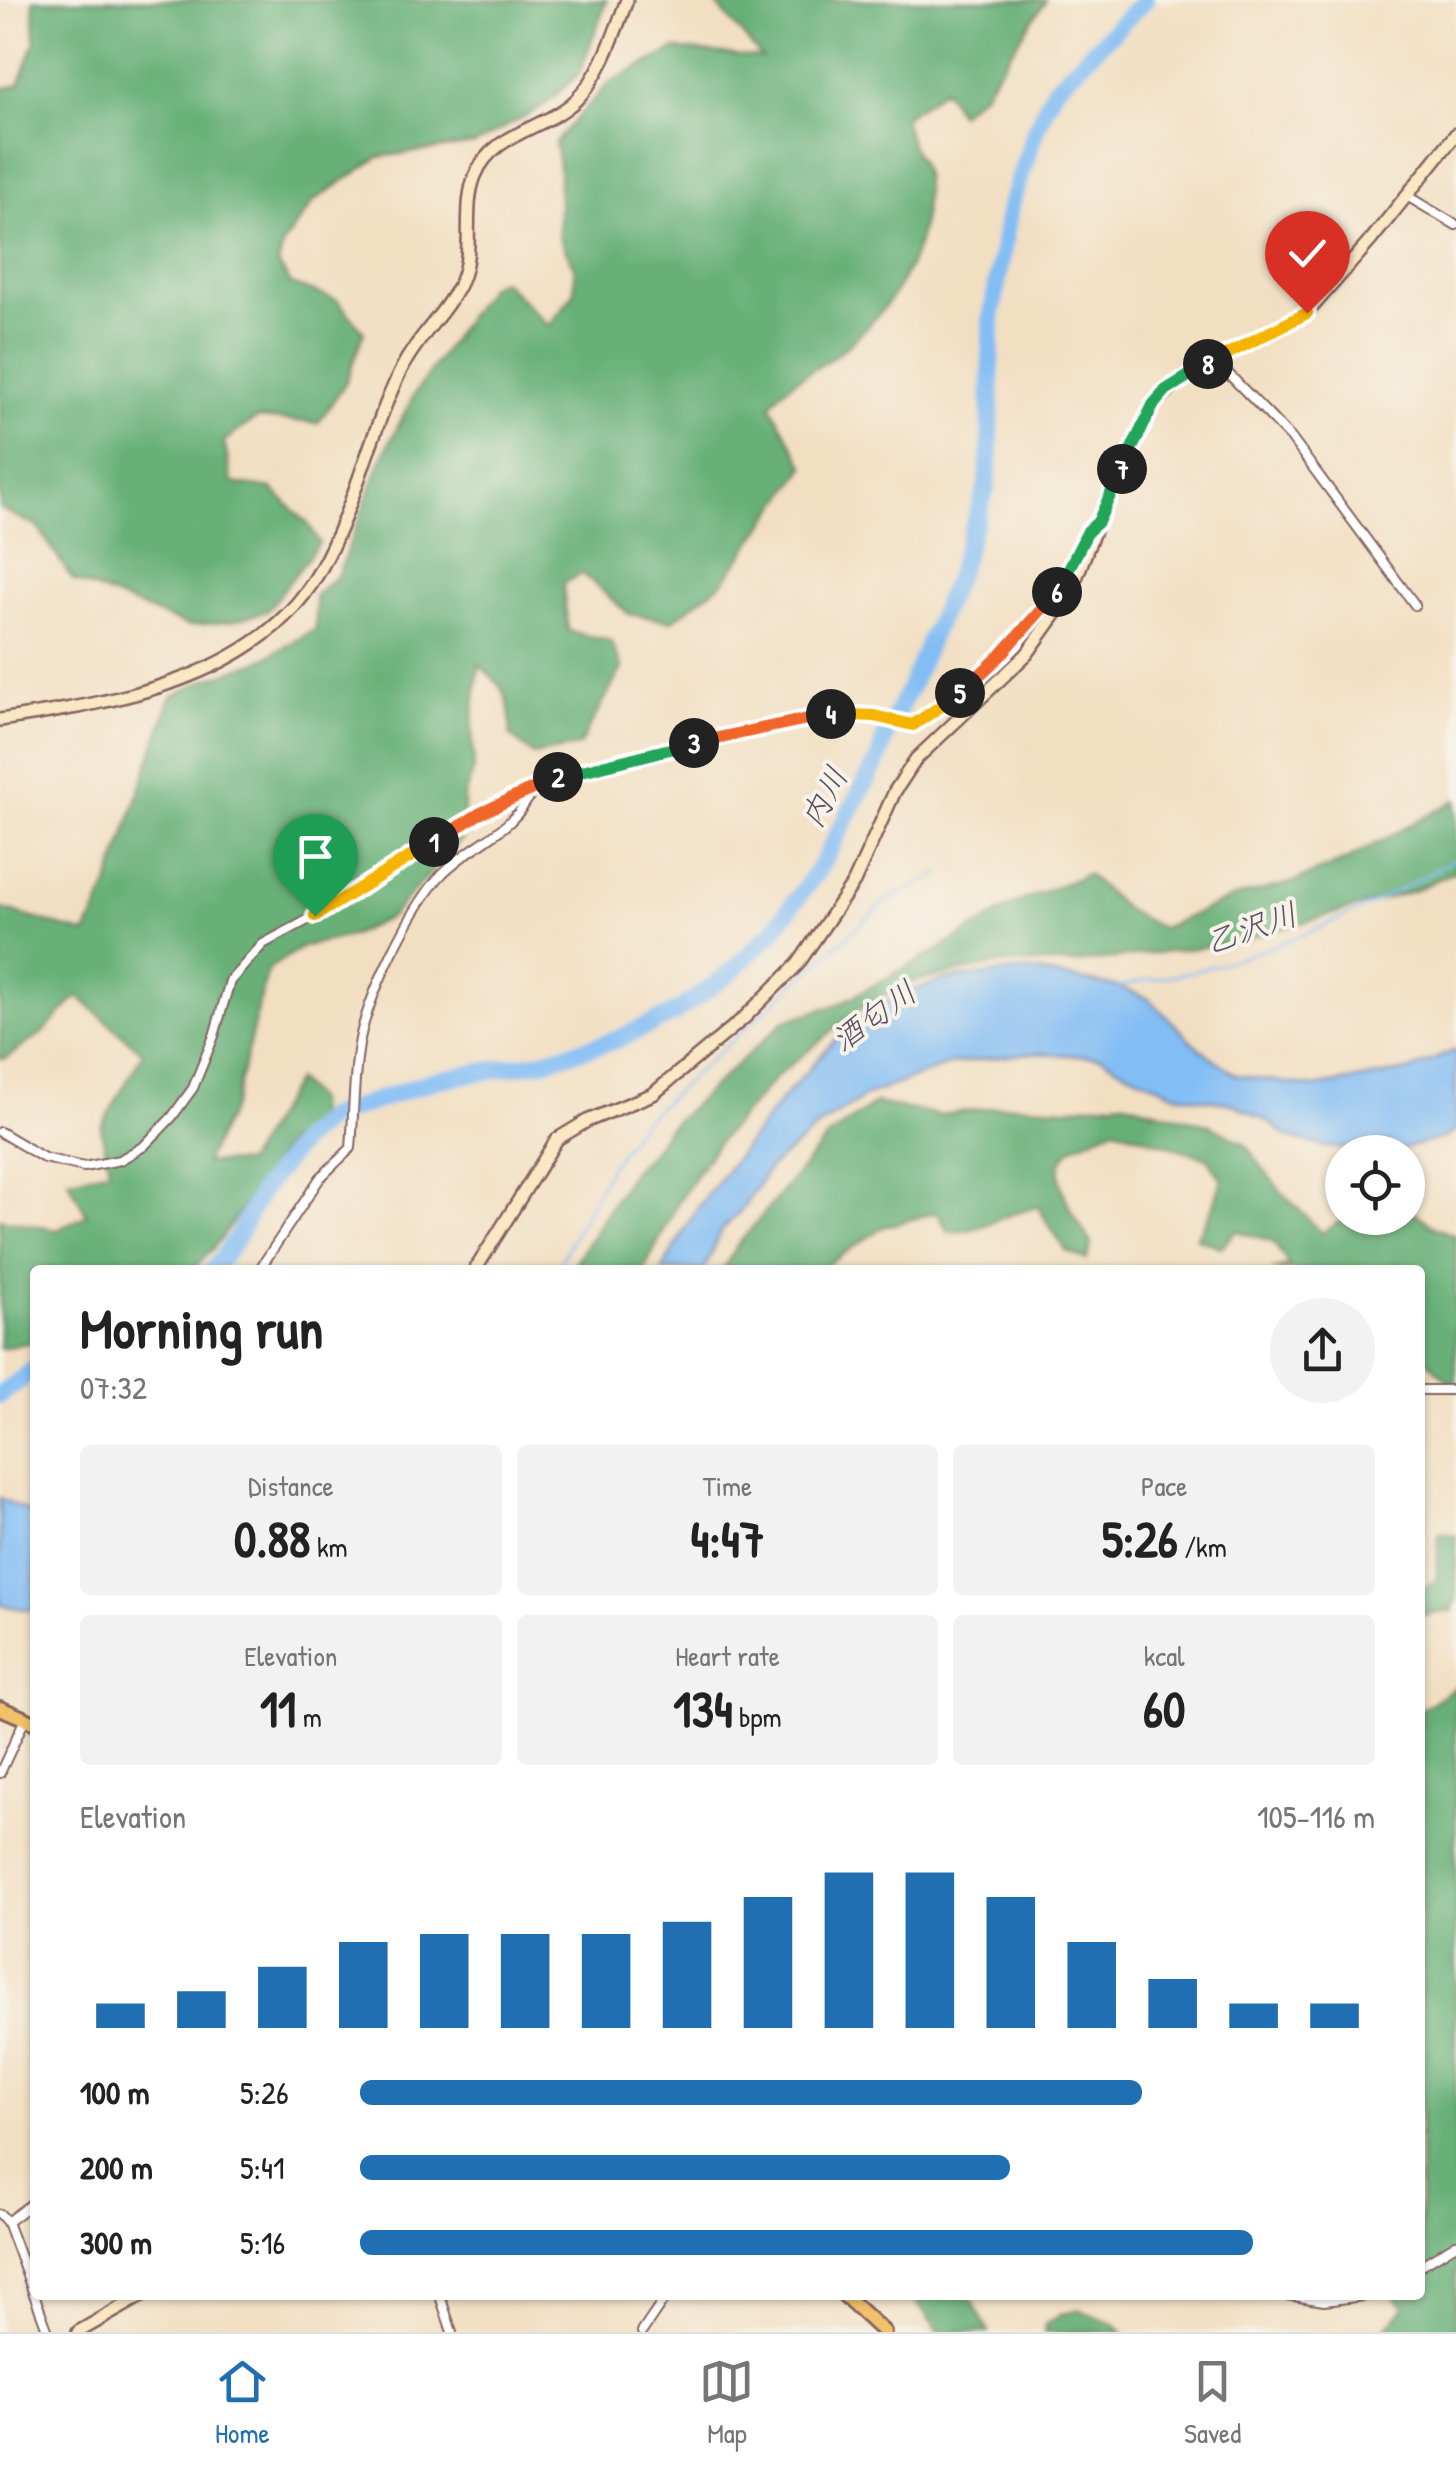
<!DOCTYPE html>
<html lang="en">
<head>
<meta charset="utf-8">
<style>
  :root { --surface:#fff; --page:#f2f2f2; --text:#222; --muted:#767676; --line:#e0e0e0; --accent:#1f6fb2 }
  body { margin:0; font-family:"Patrick Hand","Klee One",sans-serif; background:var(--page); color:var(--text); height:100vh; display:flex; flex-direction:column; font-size:38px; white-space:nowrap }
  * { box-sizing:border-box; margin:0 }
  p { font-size:32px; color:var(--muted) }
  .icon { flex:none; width:55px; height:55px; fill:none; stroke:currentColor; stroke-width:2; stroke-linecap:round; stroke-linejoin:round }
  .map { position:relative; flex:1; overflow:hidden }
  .details { position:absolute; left:30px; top:1265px; width:1395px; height:1035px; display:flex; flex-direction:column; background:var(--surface); border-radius:10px; box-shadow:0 2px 8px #0004 }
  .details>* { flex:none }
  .tools { position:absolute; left:1325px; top:1135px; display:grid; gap:20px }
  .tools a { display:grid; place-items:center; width:100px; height:100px; border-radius:50%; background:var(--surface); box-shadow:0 2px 8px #0004; font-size:50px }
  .pin { position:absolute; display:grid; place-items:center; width:85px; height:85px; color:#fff; margin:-102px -42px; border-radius:50% 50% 50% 0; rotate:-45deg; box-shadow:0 0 10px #0007 }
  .pin .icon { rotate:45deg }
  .km { position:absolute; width:50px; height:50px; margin:-25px; border-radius:50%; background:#222; color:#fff; font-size:28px; line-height:50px; text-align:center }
  .round { display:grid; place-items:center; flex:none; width:105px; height:105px; border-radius:52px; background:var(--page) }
  .head { display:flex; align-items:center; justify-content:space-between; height:170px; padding:0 50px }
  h1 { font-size:55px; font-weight:800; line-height:75px }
  .figures { display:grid; grid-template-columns:repeat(3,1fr); gap:15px; height:170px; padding:10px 50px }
  .figures div { display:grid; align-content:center; border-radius:10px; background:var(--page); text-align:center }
  .figures b { font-size:50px; font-weight:800 }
  .figures small { font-size:28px; font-weight:400 }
  .figures p { font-size:28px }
  .chart { height:280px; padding:20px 50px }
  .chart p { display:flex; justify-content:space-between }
  .chart svg { width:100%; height:180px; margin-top:10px; stroke:var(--accent); stroke-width:6 }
  ul { padding:0 50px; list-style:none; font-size:32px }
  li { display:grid; grid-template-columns:160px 120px 1fr; align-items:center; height:75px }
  li i { height:25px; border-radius:12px; background:var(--accent) }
  .tab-bar { display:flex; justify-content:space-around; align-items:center; height:140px; border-top:2px solid var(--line); background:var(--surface); font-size:28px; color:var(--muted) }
  .tab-bar a { display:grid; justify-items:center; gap:5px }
  .tab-bar .active { color:var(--accent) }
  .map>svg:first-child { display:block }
  .forest { fill:#68b078; stroke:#596852; stroke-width:2.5 }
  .water { fill:#82bdf4; stroke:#666e90; stroke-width:2.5 }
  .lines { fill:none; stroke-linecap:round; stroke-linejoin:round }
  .stream { stroke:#82bdf4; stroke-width:2.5 }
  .river { stroke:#82bdf4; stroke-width:18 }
  .street-casing { stroke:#856260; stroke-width:12 }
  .secondary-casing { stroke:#856260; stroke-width:16 }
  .primary-casing { stroke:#856260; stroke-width:18 }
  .street { stroke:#fff; stroke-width:8 }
  .secondary { stroke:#fae7c3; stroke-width:11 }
  .primary { stroke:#f2c26a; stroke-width:12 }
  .split-1-casing { stroke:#fff; stroke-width:20 }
  .split-2-casing { stroke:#fff; stroke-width:20 }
  .split-3-casing { stroke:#fff; stroke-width:20 }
  .split-4-casing { stroke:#fff; stroke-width:20 }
  .split-5-casing { stroke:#fff; stroke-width:20 }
  .split-6-casing { stroke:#fff; stroke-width:20 }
  .split-7-casing { stroke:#fff; stroke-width:20 }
  .split-8-casing { stroke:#fff; stroke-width:20 }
  .split-9-casing { stroke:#fff; stroke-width:20 }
  .split-1 { stroke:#f5b400; stroke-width:12 }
  .split-2 { stroke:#f0652b; stroke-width:12 }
  .split-3 { stroke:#22a559; stroke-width:12 }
  .split-4 { stroke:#f0652b; stroke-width:12 }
  .split-5 { stroke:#f5b400; stroke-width:12 }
  .split-6 { stroke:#f0652b; stroke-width:12 }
  .split-7 { stroke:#22a559; stroke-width:12 }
  .split-8 { stroke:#22a559; stroke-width:12 }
  .split-9 { stroke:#f5b400; stroke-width:12 }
  .labels { text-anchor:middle; stroke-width:8; stroke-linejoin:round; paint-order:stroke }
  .water-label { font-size:32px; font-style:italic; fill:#5b4e67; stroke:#f7f3e8 }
</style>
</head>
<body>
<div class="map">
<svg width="1456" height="2332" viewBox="0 0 1456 2332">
  <rect width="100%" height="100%" fill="#f7f3e8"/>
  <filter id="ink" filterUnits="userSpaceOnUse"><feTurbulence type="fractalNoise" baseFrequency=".01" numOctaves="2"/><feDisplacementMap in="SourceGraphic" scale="20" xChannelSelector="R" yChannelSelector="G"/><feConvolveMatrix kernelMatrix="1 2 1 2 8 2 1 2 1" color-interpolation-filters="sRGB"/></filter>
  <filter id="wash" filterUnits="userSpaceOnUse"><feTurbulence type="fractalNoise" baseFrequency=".0048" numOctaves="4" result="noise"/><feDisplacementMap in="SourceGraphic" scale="40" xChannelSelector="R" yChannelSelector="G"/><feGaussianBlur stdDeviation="2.25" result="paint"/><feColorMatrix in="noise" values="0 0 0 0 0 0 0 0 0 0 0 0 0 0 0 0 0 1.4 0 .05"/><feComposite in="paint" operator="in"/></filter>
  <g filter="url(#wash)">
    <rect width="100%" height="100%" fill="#f2dfc2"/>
    <path class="forest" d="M33,0H607L579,74L542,107L475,144L379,157L314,201L283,244L278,264L291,284L337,300L364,332L346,382L318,423L257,418L224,441L232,483L272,489L309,525L319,543L267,611L233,621L188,626L73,580L37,526L0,509V89L19,85L35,41Z
      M713,0H1046L983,93L959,113L944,89L904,117C906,127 908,137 912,147C916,156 923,165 924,175C932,252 890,315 830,359C809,374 782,383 771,406L805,467L724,581L672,621L629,614L582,573L563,584L568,631L611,641L622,668L579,746L534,755L510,736C512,702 506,687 479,665L472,727L474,769L464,796V837L390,917L350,936L304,946L268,969L234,1104L205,1162L246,1163L296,1080L316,1100L317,1120L285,1144L220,1240L193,1270H35V1341L0,1349V1219L57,1230L87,1215L68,1180L109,1170L101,1127L143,1053L78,996L41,1034L6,1058L0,1059V908L86,934L108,886L171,697L205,680L258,662L316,629L315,595L338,575L381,460L414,395L488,287L502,280L549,326L574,293L575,269L559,237V167L555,142L610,82L675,49L762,58Z
      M1456,800V871L1413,891L1227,944L1076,963H1002L902,984L854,1013L777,1076L715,1146L678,1202L644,1270H571L631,1173L653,1150L666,1130L784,1021L839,1004L933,953L1016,903L1087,874L1126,910L1162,928L1232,898L1291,883L1344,861Z
      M1122,1101L1210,1125L1244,1143L1278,1188L1322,1233L1345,1218H1408V1208L1434,1227L1456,1236V1388L1424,1358L1420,1347V1270H1272L1289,1266L1273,1241L1236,1231L1221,1247L1196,1238L1214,1205L1222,1180L1208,1158L1115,1128C1101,1135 1083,1140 1071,1149C1041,1171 1078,1221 1091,1243L1087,1260L1066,1251L1038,1207C1006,1211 982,1233 949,1232L937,1212L883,1227L819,1270H723L736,1247L828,1137L876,1103L940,1115L1011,1105L1067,1108Z
      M1439,1533L1456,1535V1600L1452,1611L1420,1615V1590L1436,1581Z
      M1456,1687V2332H1382L1405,2307L1392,2295H1420V1710Z
      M911,2295H969L989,2332H939Z
      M1080,2310L1113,2323L1123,2332H1044L1045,2325L1062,2314Z"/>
    <path class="water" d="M1027,970L1119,987L1148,998L1199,1048L1236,1075L1314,1087L1408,1071L1456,1050V1131L1443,1138L1394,1151L1327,1147L1288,1137L1267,1121L1231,1103L1176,1094L1119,1068L1102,1057L1031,1053L950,1064L867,1095L822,1124L769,1168L743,1208L721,1231L704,1270H662L698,1207L782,1099L843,1031L894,997L947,979Z
      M0,1498L35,1515V1611L0,1605Z"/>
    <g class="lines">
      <path class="stream" d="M1119,987C1146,979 1175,977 1202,969C1292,944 1376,906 1456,858
        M556,1270L611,1165L642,1122L886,901L941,873"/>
      <path class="river" d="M213,1270L234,1242L262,1190L302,1140L329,1117L435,1080L539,1062L616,1040L673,1014L728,975L774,930L820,867L879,758L885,736L910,687L958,573L986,489L990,454L991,320L1010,206L1037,126L1054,89L1145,0
        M0,1395L35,1369"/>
    </g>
  </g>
  <g filter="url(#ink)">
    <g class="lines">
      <defs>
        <path id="street" d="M1407,196L1456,225
          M1216,361L1291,438L1415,605
          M0,1132L44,1158L84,1167L120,1160L144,1146L172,1117L193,1088L214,1036L230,981L263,944L315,916L479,814L568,773L739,732L825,715L873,716L913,725L964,691L1001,656L1055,594L1094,524
          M259,1270L320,1178L351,1148C354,1112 353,1074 360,1039C369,994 411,907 442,874C472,843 514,832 532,791
          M1420,1390H1456
          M0,1773L25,1719
          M0,2214L7,2222L48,2332
          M7,2222L35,2201
          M1420,2266L1456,2244
          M443,2295L441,2299L452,2332
          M1287,2295L1324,2301L1371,2295
          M642,2332L667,2295"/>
        <path id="secondary" d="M0,720C111,703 258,680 319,572C355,508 369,434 402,368C417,337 447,312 461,281C475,248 462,208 475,176C492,132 545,130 576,100C602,74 614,34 627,0
          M475,1270L557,1139L587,1121L653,1094L744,1018L798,964L854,882L895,791L916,759L1027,654L1070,594L1104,505L1153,405L1181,380L1307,313L1371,240L1456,134
          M78,2332L143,2295"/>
        <path id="primary" d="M0,1708L35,1723
          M844,2295L884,2332"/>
      </defs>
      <use href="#street" class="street-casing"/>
      <use href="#secondary" class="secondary-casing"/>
      <use href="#primary" class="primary-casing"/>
      <use href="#street" class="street"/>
      <use href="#secondary" class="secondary"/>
      <use href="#primary" class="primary"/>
    </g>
  </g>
  <g class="lines" filter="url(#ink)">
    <defs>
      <path id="split-1" d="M315,916L434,842"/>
      <path id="split-2" d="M434,842L479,814L558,777"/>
      <path id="split-3" d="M558,777L694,743"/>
      <path id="split-4" d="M694,743L831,714"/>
      <path id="split-5" d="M831,714L874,716L913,725L960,693"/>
      <path id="split-6" d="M960,693L1000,656L1057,592"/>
      <path id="split-7" d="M1057,592L1088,531L1098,522L1122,469"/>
      <path id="split-8" d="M1122,469L1153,405L1166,390L1208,364"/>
      <path id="split-9" d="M1208,364L1307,313"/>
    </defs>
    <use href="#split-1" class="split-1-casing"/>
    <use href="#split-2" class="split-2-casing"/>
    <use href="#split-3" class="split-3-casing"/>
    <use href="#split-4" class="split-4-casing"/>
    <use href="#split-5" class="split-5-casing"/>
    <use href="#split-6" class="split-6-casing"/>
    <use href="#split-7" class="split-7-casing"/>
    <use href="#split-8" class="split-8-casing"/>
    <use href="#split-9" class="split-9-casing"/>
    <use href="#split-1" class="split-1"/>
    <use href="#split-2" class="split-2"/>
    <use href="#split-3" class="split-3"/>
    <use href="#split-4" class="split-4"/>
    <use href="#split-5" class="split-5"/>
    <use href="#split-6" class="split-6"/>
    <use href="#split-7" class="split-7"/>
    <use href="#split-8" class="split-8"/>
    <use href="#split-9" class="split-9"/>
  </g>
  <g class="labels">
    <g class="water-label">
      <text transform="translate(824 797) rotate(-62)" y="11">内川</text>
      <text transform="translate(1251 928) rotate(-19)" y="11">乙沢川</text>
      <text transform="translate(874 1016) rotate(-36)" y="11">酒匂川</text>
    </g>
  </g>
</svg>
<div class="tools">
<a><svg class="icon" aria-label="locate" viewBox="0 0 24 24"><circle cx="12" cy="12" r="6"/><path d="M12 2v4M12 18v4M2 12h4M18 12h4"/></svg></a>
</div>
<div class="pin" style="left:315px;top:916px;background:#1e9e55"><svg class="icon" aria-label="arrive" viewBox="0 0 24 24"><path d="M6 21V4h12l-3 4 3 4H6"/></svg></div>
<div class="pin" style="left:1307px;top:313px;background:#d93025"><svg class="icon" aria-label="check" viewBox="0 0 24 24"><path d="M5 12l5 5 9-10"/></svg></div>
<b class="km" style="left:434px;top:842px">1</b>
<b class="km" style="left:558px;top:777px">2</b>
<b class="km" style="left:694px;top:743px">3</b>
<b class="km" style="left:831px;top:714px">4</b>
<b class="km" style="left:960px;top:693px">5</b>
<b class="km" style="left:1057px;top:592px">6</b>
<b class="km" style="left:1122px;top:469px">7</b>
<b class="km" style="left:1208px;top:364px">8</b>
<section class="details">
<div class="head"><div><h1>Morning run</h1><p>07:32</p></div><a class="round"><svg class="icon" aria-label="share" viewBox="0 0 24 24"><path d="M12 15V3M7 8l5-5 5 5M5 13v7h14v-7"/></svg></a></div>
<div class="figures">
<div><p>Distance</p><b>0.88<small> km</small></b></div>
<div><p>Time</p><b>4:47</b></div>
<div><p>Pace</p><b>5:26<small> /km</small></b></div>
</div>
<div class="figures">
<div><p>Elevation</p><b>11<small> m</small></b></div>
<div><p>Heart rate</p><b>134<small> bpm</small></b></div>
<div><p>kcal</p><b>60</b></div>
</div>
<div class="chart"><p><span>Elevation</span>105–116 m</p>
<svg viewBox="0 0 160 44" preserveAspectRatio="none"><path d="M5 44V38M15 44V35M25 44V29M35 44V23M45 44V21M55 44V21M65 44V21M75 44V18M85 44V12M95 44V6M105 44V6M115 44V12M125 44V23M135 44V32M145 44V38M155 44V38"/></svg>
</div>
<ul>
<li><b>100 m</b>5:26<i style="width:77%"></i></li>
<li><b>200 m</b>5:41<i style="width:64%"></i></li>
<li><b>300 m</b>5:16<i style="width:88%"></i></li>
</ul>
</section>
</div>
<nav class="tab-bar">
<a class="active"><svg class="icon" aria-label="home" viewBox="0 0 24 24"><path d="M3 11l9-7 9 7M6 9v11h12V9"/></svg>Home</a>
<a><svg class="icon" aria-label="map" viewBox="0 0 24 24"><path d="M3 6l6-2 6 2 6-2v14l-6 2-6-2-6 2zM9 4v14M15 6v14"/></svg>Map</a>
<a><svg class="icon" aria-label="saved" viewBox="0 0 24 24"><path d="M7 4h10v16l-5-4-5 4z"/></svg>Saved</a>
</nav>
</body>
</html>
